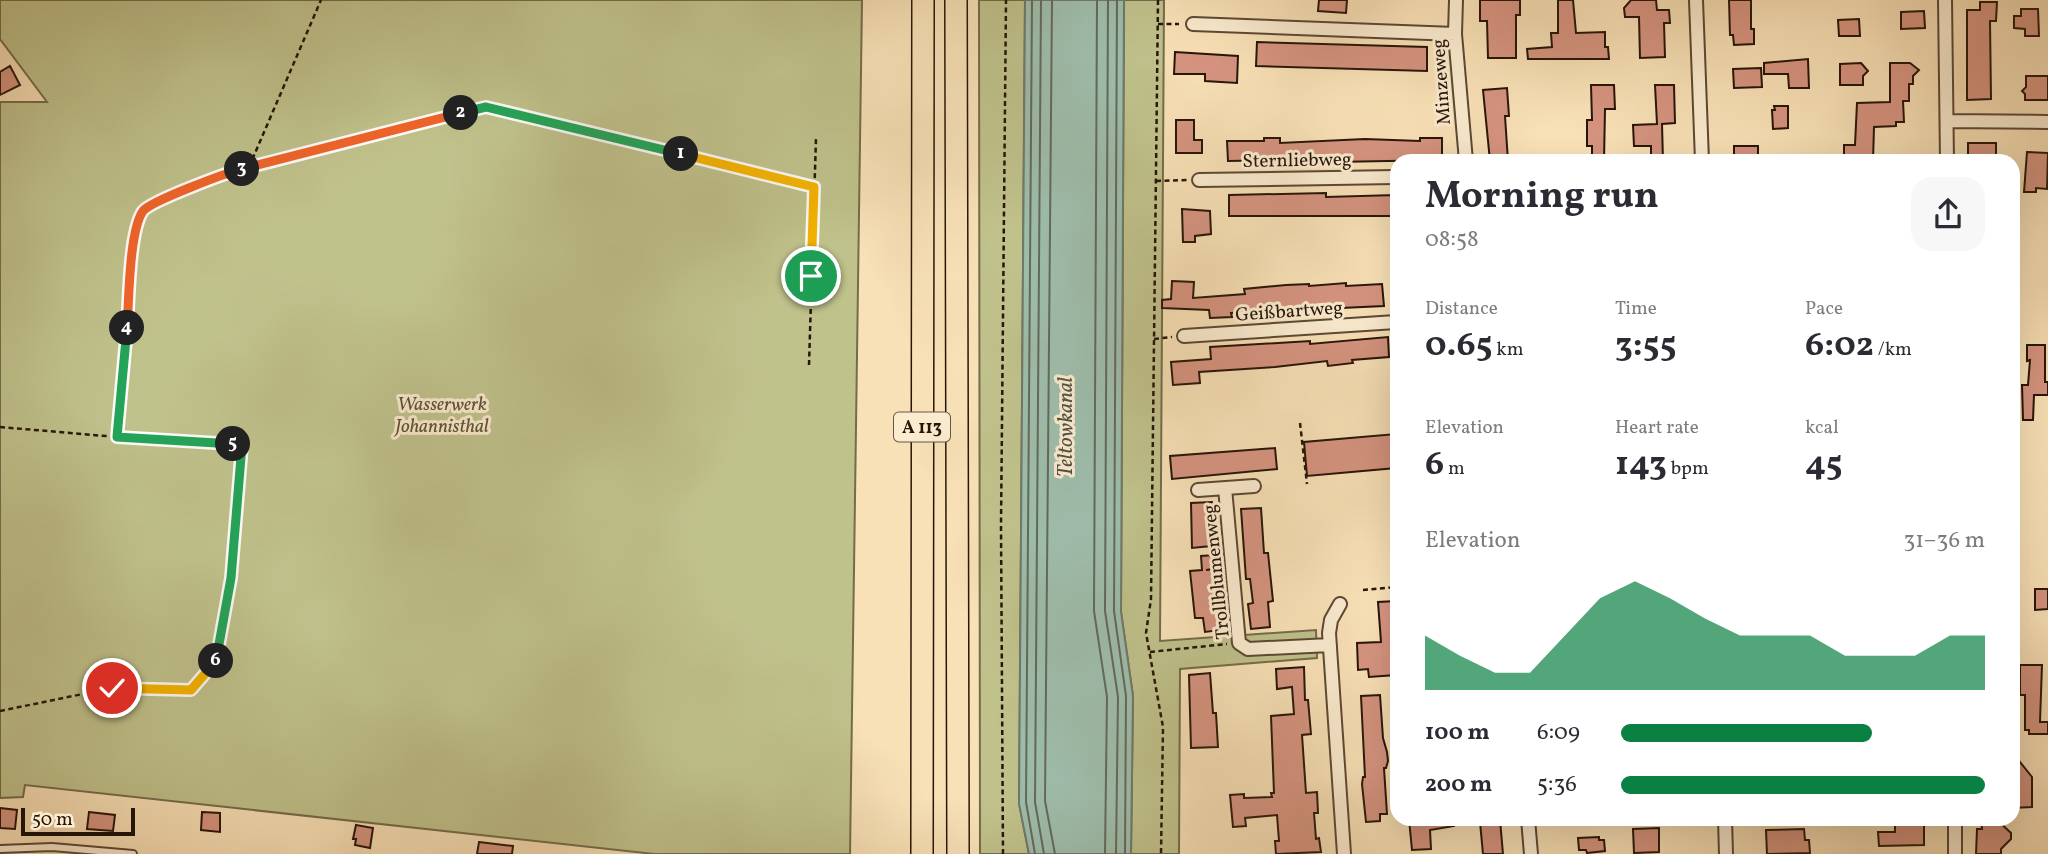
<!DOCTYPE html>
<html lang="en">
<head>
<meta charset="utf-8">
<style>
  :root { --surface:#fff; --page:#f7f7f7; --text:#2b2b33; --muted:#7c7c81; --accent:#0b8043 }
  body { margin:0; font-family:Vollkorn,serif; background:var(--page); color:var(--text); height:100vh; display:flex; flex-direction:column; font-size:26px; white-space:nowrap }
  * { box-sizing:border-box; margin:0 }
  p { font-size:23px; color:var(--muted) }
  .icon { flex:none; width:38px; height:38px; fill:none; stroke:currentColor; stroke-width:2; stroke-linecap:round; stroke-linejoin:round }
  .map { position:relative; flex:1; overflow:hidden }
  .side { position:absolute; left:1390px; top:154px; width:630px; height:672px; display:flex; flex-direction:column; background:var(--surface); border-radius:21px; box-shadow:0 7px 28px #0002 }
  .side>* { flex:none }
  .scale { position:absolute; left:21px; bottom:18px; width:114px; box-sizing:border-box; padding-left:7px; border:4px solid #271508; border-top:0; font-size:19px; line-height:24px; white-space:nowrap; color:#271508; -webkit-text-stroke:5px #fbecd0; paint-order:stroke }
  .pin { position:absolute; display:grid; place-items:center; width:60px; height:60px; color:#fff; margin:-30px; border:4px solid #fff; border-radius:50%; box-shadow:0 2px 7px #0007 }
  .km { position:absolute; width:35px; height:35px; margin:-18px; border-radius:50%; background:#222; color:#fff; font-size:19px; line-height:35px; text-align:center }
  .round { display:grid; place-items:center; flex:none; width:74px; height:74px; border-radius:21px; background:var(--page) }
  .head { display:flex; align-items:center; justify-content:space-between; height:119px; padding:0 35px }
  h1 { font-size:38px; font-weight:700; line-height:52px }
  .stats { display:grid; grid-template-columns:repeat(3,1fr); gap:10px; height:119px; padding:7px 35px }
  .stats div { display:grid; align-content:center }
  .stats b { font-size:35px; font-weight:700 }
  .stats small { font-size:19px; font-weight:400 }
  .stats p { font-size:19px }
  .chart { height:196px; padding:14px 35px }
  .chart p { display:flex; justify-content:space-between }
  .chart svg { width:100%; height:126px; margin-top:7px; fill:var(--accent); opacity:.7 }
  ul { padding:0 35px; list-style:none; font-size:23px }
  li { display:grid; grid-template-columns:112px 84px 1fr; align-items:center; height:52px }
  li i { height:18px; border-radius:9px; background:var(--accent) }
  .map>svg:first-child { display:block }
  .green { fill:#c0c28c; stroke:#746c4a; stroke-width:2 }
  .water { fill:#9ebead; stroke:#6e7a6b; stroke-width:2 }
  .lines { fill:none; stroke-linecap:round; stroke-linejoin:round }
  .shore { stroke:#626a5a; stroke-width:2 }
  .building { fill:#d69480; stroke:#271508; stroke-width:2 }
  .lane-casing { stroke:#5c4834; stroke-width:10 }
  .street-casing { stroke:#5c4834; stroke-width:16 }
  .highway-casing { stroke:#271508; stroke-width:24 }
  .path { stroke:#271508; stroke-width:2.5; stroke-dasharray:5 3.5; stroke-linecap:butt }
  .lane { stroke:#fbecd0; stroke-width:6 }
  .street { stroke:#fbecd0; stroke-width:12 }
  .highway { stroke:#f9e1b7; stroke-width:21 }
  .split-1-casing { stroke:#fff; stroke-width:14 }
  .split-2-casing { stroke:#fff; stroke-width:14 }
  .split-3-casing { stroke:#fff; stroke-width:14 }
  .split-4-casing { stroke:#fff; stroke-width:14 }
  .split-5-casing { stroke:#fff; stroke-width:14 }
  .split-6-casing { stroke:#fff; stroke-width:14 }
  .split-7-casing { stroke:#fff; stroke-width:14 }
  .split-1 { stroke:#f5b400; stroke-width:9 }
  .split-2 { stroke:#22a559; stroke-width:9 }
  .split-3 { stroke:#f0652b; stroke-width:9 }
  .split-4 { stroke:#f0652b; stroke-width:9 }
  .split-5 { stroke:#22a559; stroke-width:9 }
  .split-6 { stroke:#22a559; stroke-width:9 }
  .split-7 { stroke:#f5b400; stroke-width:9 }
  .labels { text-anchor:middle; stroke-width:6; stroke-linejoin:round; paint-order:stroke }
  .shield { fill:#fbecd0; stroke:#675644; stroke-width:2 }
  .shield-label { font-size:18px; font-weight:bold; fill:#271508 }
  .street-label { font-size:19px; fill:#271508; stroke:#fbecd0 }
  .park-label { font-size:19px; font-style:italic; fill:#5d5236; stroke:#fbecd0 }
  .water-label { font-size:21px; font-style:italic; fill:#515042; stroke:#fbecd0 }
</style>
</head>
<body>
<div class="map">
<svg width="2048" height="854" viewBox="0 0 2048 854">
  <rect width="100%" height="100%" fill="#f9e1b7"/>
  <filter id="stains"><feTurbulence type="fractalNoise" baseFrequency=".00286" numOctaves="4"/><feColorMatrix values="0 0 0 0 .2 0 0 0 0 .09 0 0 0 0 .02 0 0 0 .5 -.17"/></filter>
  <radialGradient id="worn" r=".72"><stop offset=".6" stop-color="#630" stop-opacity="0"/><stop offset="1" stop-color="#630" stop-opacity=".3"/></radialGradient>
  <path class="green" d="M0,0H862L850,854H654L25,785L23,797L0,798V102H47L0,39Z
    M979,0H1025L1019,803L1029,854H980Z
    M1124,0H1164L1160,641L1316,630L1317,658L1180,669L1179,854H1131L1133,696L1121,612Z"/>
  <path class="water" d="M1025,0H1124L1121,612L1133,696L1131,854H1029L1019,804Z"/>
  <g class="lines">
    <path class="shore" d="M1032,0L1026,802L1035,854
      M1041,0L1035,802L1044,854
      M1052,0L1045,801L1055,854
      M1097,0L1094,611L1107,697L1105,854
      M1108,0L1105,611L1118,697L1116,854
      M1117,0L1114,611L1126,696L1125,854"/>
  </g>
  <path class="building" d="M1319,0H1347L1346,13L1318,11Z
    M1480,0H1520V15H1516V58H1488L1487,21H1480Z
    M1558,0H1573L1576,33L1605,32V47H1608L1609,59H1528L1527,49L1552,47L1551,33H1558Z
    M1631,0H1656L1657,10H1669L1670,23H1664L1665,57L1640,58L1639,17H1625L1624,8Z
    M1729,0H1751V29H1754V44L1734,45L1733,35H1730Z
    M1980,2H1997L1996,21H1990L1991,99L1967,100V10H1980Z
    M2021,9H2038L2039,36H2025V29L2014,28V16H2021Z
    M1924,11L1925,28L1901,29V12Z
    M1859,19L1860,36H1839L1838,20Z
    M1257,42L1427,47V71L1256,66Z
    M1175,52L1238,56L1237,83L1205,81V74H1174Z
    M1808,59L1809,88H1789L1788,74H1764V63Z
    M1861,63L1868,71L1863,76V85H1840V64Z
    M1890,63H1910L1919,70L1913,76V84H1909V101H1903L1904,122H1896V126L1874,127L1873,161H1844V145H1855L1857,103L1890,102Z
    M10,66L20,85L0,95V72Z
    M1761,68L1762,87L1734,88L1733,69Z
    M2026,76H2048V100H2025V94L2022,91L2026,87Z
    M1591,85H1614L1615,109H1605L1604,161H1592V146H1587V120H1592Z
    M1655,85H1674L1675,123L1662,124L1663,161H1651V146H1634L1633,125L1657,124Z
    M1507,88L1509,116H1505L1508,161H1490L1483,90Z
    M1774,106H1788V128L1773,129L1772,110H1775Z
    M1176,120H1194V140H1202V153H1176Z
    M1264,138H1280V143L1365,139L1420,141V138H1442V160L1280,163V160L1228,161L1227,141H1264Z
    M1968,143H1996V161H1968Z
    M1734,146H1758V161H1734Z
    M2027,152L2048,153L2047,189L2036,188V192H2024Z
    M1326,193V197L1396,195V216H1229V195Z
    M1182,209L1210,211L1211,234L1195,236V242H1183Z
    M1172,281L1194,282L1193,298L1245,294L1244,289L1286,285L1309,284V286L1346,283V286L1382,284L1384,306L1231,313L1232,317L1210,318L1209,310L1162,308V300L1171,299Z
    M1388,337L1389,357L1352,360L1353,363L1328,366L1327,361L1275,367L1199,372L1200,383L1173,385L1171,362L1211,359L1210,347L1310,341V344Z
    M2027,345H2045V382H2048V395H2034L2033,420H2023L2022,385H2028L2030,360L2027,361Z
    M1396,434V468L1307,476L1304,442Z
    M1275,448L1277,469L1172,479L1170,456Z
    M1212,502L1214,526L1209,527L1211,546L1192,548L1191,503Z
    M1261,508L1264,553H1268L1273,601L1268,602L1270,627L1251,629L1248,604L1253,603L1250,579H1246L1241,509Z
    M1215,555L1216,569L1206,570L1213,569L1221,630L1205,632L1203,618H1195L1190,571L1202,570L1201,556Z
    M2035,589H2048V609L2035,610Z
    M1396,601V675L1369,677L1368,669L1358,670L1357,643L1381,642L1378,602Z
    M2020,665H2042L2040,722H2048V734H2029V730H2025V695H2020Z
    M1304,667L1305,700H1308L1311,734L1302,735L1306,793L1317,792L1318,813H1314L1316,839L1319,838L1321,852L1276,854L1275,841H1279L1277,815L1245,818L1246,826L1233,827L1230,795L1244,794V798L1272,797L1271,793H1274L1271,716L1294,714L1292,687L1277,689L1276,669Z
    M1210,673L1213,713H1216L1218,747L1191,748L1189,675Z
    M1380,695L1383,738L1387,752L1388,761L1386,768H1384L1387,814H1380V821L1366,822L1362,784L1363,777H1365L1361,696Z
    M2012,752L2032,777V807L2012,808Z
    M0,808L17,810L15,829L0,828Z
    M89,812L115,815L113,831L87,829Z
    M202,812L220,813V832L201,830Z
    M1409,819H1453L1454,826L1430,830L1431,849L1412,850Z
    M1484,819L1500,820L1503,854H1483L1480,822H1484Z
    M1895,819H1924V845L1879,846L1878,832H1895Z
    M1981,819H1996L2011,833V839L2001,849V854H1976L1977,829H1982Z
    M356,825L373,828L370,848L355,845L356,839H353Z
    M1659,828V852L1634,853L1633,829Z
    M1804,829L1805,840H1809L1810,853L1767,854L1766,830Z
    M1599,837V840H1604L1605,851L1587,853L1586,850H1579L1578,838Z
    M479,842L513,846L512,854H477Z"/>
  <g class="lines">
    <defs>
      <path id="lane" d="M0,849L52,847L133,854"/>
      <path id="street" d="M1456,0L1455,34L1466,161
        M1696,0L1702,161
        M1945,0L1947,161
        M1193,24L1455,34
        M1947,121L2048,122
        M1199,180L1396,177
        M1184,336L1396,322
        M1225,488L1239,643L1248,649L1330,645
        M1198,490L1254,486
        M1340,604L1331,620L1329,633L1344,854
        M1528,819L1531,854
        M1725,819L1726,854
        M1955,819V854"/>
      <path id="highway" d="M956,0L958,854
        M922,854L923,0"/>
    </defs>
    <use href="#lane" class="lane-casing"/>
    <use href="#street" class="street-casing"/>
    <use href="#highway" class="highway-casing"/>
    <path class="path" d="M1158,0L1151,599L1146,633L1163,727L1161,854
      M1158,24H1179
      M249,167L321,0
      M1156,181L1188,180
      M1154,339L1172,337
      M809,365L816,138
      M1300,423L1307,484
      M0,427L117,437L136,226L145,209L225,174L486,107L814,187
      M1363,590L1396,587
      M1150,652L1227,644
      M0,711L112,688L191,690L215,663L231,578L242,445L118,437
      M1003,854L1001,526L1006,0"/>
    <use href="#lane" class="lane"/>
    <use href="#street" class="street"/>
    <use href="#highway" class="highway"/>
  </g>
  <g class="lines">
    <defs>
      <path id="split-1" d="M681,154L814,187L811,276"/>
      <path id="split-2" d="M461,113L486,107L681,154"/>
      <path id="split-3" d="M242,169L461,113"/>
      <path id="split-4" d="M127,328C129,301 129,231 143,211C151,201 226,173 242,169"/>
      <path id="split-5" d="M127,328L117,437L233,444"/>
      <path id="split-6" d="M216,661L231,578L242,445L233,444"/>
      <path id="split-7" d="M112,688L191,690L216,661"/>
    </defs>
    <use href="#split-1" class="split-1-casing"/>
    <use href="#split-2" class="split-2-casing"/>
    <use href="#split-3" class="split-3-casing"/>
    <use href="#split-4" class="split-4-casing"/>
    <use href="#split-5" class="split-5-casing"/>
    <use href="#split-6" class="split-6-casing"/>
    <use href="#split-7" class="split-7-casing"/>
    <use href="#split-1" class="split-1"/>
    <use href="#split-2" class="split-2"/>
    <use href="#split-3" class="split-3"/>
    <use href="#split-4" class="split-4"/>
    <use href="#split-5" class="split-5"/>
    <use href="#split-6" class="split-6"/>
    <use href="#split-7" class="split-7"/>
  </g>
  <g class="labels">
    <rect class="shield" x="894" y="412.5" width="56" height="29" rx="5"/>
    <g class="shield-label">
      <text x="922" y="433">A 113</text>
    </g>
    <g class="street-label">
      <text transform="translate(1440 82) rotate(-94)" y="7">Minzeweg</text>
      <text transform="translate(1297 159) rotate(-1)" y="7">Sternliebweg</text>
      <text transform="translate(1289 310) rotate(-4)" y="7">Geißbartweg</text>
      <text transform="translate(1215 572) rotate(-96)" y="7">Trollblumenweg</text>
    </g>
    <g class="park-label">
      <text x="442" y="410">Wasserwerk<tspan x="442" dy="22">Johannisthal</tspan></text>
    </g>
    <g class="water-label">
      <text transform="translate(1065 427) rotate(-90)" y="7">Teltowkanal</text>
    </g>
  </g>
  <rect width="100%" height="100%" filter="url(#stains)"/>
  <rect width="100%" height="100%" fill="url(#worn)"/>
</svg>
<div class="scale">50 m</div>
<div class="pin" style="left:811px;top:276px;background:#1e9e55"><svg class="icon" aria-label="arrive" viewBox="0 0 24 24"><path d="M6 21V4h12l-3 4 3 4H6"/></svg></div>
<div class="pin" style="left:112px;top:688px;background:#d93025"><svg class="icon" aria-label="check" viewBox="0 0 24 24"><path d="M5 12l5 5 9-10"/></svg></div>
<b class="km" style="left:681px;top:154px">1</b>
<b class="km" style="left:461px;top:113px">2</b>
<b class="km" style="left:242px;top:169px">3</b>
<b class="km" style="left:127px;top:328px">4</b>
<b class="km" style="left:233px;top:444px">5</b>
<b class="km" style="left:216px;top:661px">6</b>
<section class="side">
<div class="head"><div><h1>Morning run</h1><p>08:58</p></div><a class="round"><svg class="icon" aria-label="share" viewBox="0 0 24 24"><path d="M12 15V3M7 8l5-5 5 5M5 13v7h14v-7"/></svg></a></div>
<div class="stats">
<div><p>Distance</p><b>0.65<small> km</small></b></div>
<div><p>Time</p><b>3:55</b></div>
<div><p>Pace</p><b>6:02<small> /km</small></b></div>
</div>
<div class="stats">
<div><p>Elevation</p><b>6<small> m</small></b></div>
<div><p>Heart rate</p><b>143<small> bpm</small></b></div>
<div><p>kcal</p><b>45</b></div>
</div>
<div class="chart"><p><span>Elevation</span>31–36 m</p>
<svg viewBox="0 0 160 44" preserveAspectRatio="none"><path d="M0 44V25L10 32L20 38L30 38L40 25L50 12L60 6L70 12L80 19L90 25L100 25L110 25L120 32L130 32L140 32L150 25L160 25V44z"/></svg>
</div>
<ul>
<li><b>100 m</b>6:09<i style="width:69%"></i></li>
<li><b>200 m</b>5:36<i style="width:100%"></i></li>
</ul>
</section>
</div>
</body>
</html>
